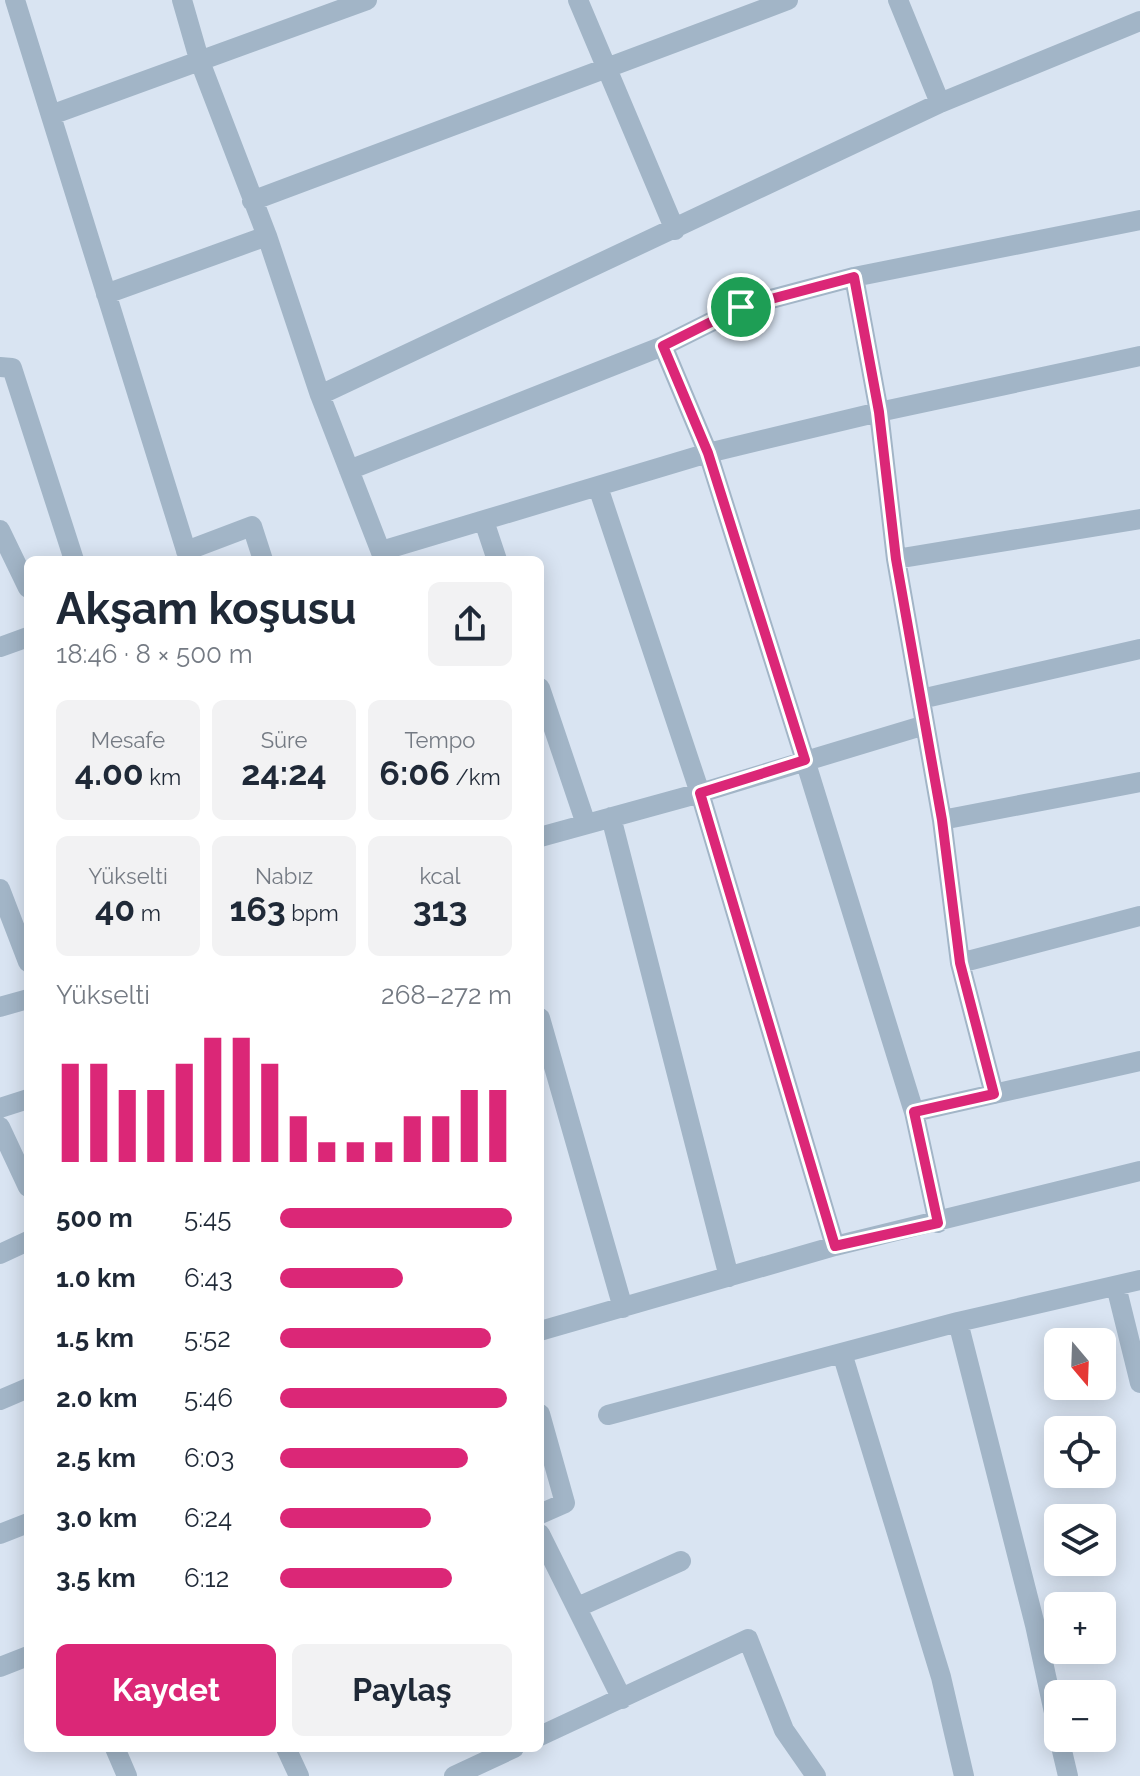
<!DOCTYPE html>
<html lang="tr">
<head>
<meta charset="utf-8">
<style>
  :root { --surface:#fff; --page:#f2f2f3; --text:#1f2937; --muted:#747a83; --accent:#db2777 }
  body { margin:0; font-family:Raleway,sans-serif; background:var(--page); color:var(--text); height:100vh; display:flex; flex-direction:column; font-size:30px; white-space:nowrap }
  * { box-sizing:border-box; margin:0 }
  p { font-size:26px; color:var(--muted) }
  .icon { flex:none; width:44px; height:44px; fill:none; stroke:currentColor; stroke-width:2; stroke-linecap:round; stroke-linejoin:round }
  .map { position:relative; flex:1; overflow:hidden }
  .panel { position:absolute; left:24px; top:556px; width:520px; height:1196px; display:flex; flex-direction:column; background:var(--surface); border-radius:12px; box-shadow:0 4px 20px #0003 }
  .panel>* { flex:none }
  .needle { width:52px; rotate:161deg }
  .controls { position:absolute; left:1044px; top:1328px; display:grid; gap:16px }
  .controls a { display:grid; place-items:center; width:72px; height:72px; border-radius:12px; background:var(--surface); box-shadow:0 4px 20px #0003; font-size:40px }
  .pin { position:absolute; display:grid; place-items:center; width:68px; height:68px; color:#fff; margin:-34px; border:4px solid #fff; border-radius:50%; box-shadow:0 2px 8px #0007 }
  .round { display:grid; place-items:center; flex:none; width:84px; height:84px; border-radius:12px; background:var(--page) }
  .headline { display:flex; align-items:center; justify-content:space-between; height:136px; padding:0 32px }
  h1 { font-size:44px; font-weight:700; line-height:60px }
  .figures { display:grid; grid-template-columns:repeat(3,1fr); gap:12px; height:136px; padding:8px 32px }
  .figures div { display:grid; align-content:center; border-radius:12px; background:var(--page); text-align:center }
  .figures b { font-size:34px; font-weight:700 }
  .figures small { font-size:22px; font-weight:400 }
  .figures p { font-size:22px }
  .chart { height:224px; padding:16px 32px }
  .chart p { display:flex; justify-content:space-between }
  .chart svg { width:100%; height:144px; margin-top:8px; stroke:var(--accent); stroke-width:6 }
  .button { display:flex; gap:16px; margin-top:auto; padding:16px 32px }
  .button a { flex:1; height:92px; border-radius:12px; background:var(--accent); color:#fff; font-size:32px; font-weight:700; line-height:92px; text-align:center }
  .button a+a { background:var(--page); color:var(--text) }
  ul { padding:0 32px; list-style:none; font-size:26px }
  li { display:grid; grid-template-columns:128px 96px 1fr; align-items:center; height:60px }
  li i { height:20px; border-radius:10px; background:var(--accent) }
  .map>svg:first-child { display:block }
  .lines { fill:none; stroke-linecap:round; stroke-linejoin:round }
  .street { stroke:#a2b5c7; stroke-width:20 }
  .route-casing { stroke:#fff; stroke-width:16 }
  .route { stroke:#db2777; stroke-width:10 }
</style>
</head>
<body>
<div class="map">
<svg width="1140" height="1776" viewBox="0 0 1140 1776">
  <rect width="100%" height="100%" fill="#d9e4f2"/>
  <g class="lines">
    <path class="street" d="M15,0L189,560
      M182,0L199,59L267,236L320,395L384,560
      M578,0L675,230
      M898,0L940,103
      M51,115L367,0
      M252,201L788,0
      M854,277L879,412L896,559L942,820L960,963L994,1094
      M106,294L267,236
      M663,346L708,453L805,760L914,1112L938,1223
      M0,367L12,368L74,560
      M320,395L940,103L1140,21
      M349,470L663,346L741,307L854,277L1140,220
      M598,487L700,793L835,1246
      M484,521L497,560
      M0,530L28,588
      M186,551L252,526L263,560
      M381,551L708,453L879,412L1140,356
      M896,559L1140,519
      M0,647L28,637
      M540,688L586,824
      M921,699L1140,649
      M611,817L729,1277
      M942,820L1140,782
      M540,837L700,793L925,725
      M0,889L28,962
      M960,963L1140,916
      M0,1007L28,999
      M540,1018L623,1308
      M0,1108L28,1099
      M914,1112L1140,1061
      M0,1127L28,1187
      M0,1254L28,1241
      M1116,1286L1140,1383
      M958,1322L1035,1625L1058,1731
      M540,1331L835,1246L1140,1171
      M842,1353L941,1677L964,1776
      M0,1400L28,1388
      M540,1414L565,1503L540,1514
      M608,1415L958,1322L1140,1280
      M0,1534L28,1523
      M540,1534L622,1699
      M578,1607L681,1561
      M0,1667L28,1656
      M540,1736L748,1639L784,1730L816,1776
      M1059,1738L1068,1776
      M115,1748L127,1776
      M286,1748L299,1776
      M454,1776L514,1748"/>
  </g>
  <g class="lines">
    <defs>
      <path id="route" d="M854,277L879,412L896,559L942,820L960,963L994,1094L914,1112L938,1223L835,1246L700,793L805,760L708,453L663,346L741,307Z"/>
    </defs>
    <use href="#route" class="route-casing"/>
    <use href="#route" class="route"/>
  </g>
</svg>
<div class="controls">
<a><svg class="needle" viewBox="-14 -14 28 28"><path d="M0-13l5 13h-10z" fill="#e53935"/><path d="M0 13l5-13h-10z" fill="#747a83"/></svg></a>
<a><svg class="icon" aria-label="locate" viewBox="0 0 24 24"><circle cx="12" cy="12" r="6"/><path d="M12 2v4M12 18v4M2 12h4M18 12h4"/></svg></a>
<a><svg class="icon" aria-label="layers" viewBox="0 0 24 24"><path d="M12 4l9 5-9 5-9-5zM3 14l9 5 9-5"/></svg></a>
<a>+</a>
<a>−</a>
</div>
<div class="pin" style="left:741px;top:307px;background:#1e9e55"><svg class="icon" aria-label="arrive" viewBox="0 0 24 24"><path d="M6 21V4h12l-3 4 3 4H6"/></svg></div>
<section class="panel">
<div class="headline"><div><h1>Akşam koşusu</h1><p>18:46 · 8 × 500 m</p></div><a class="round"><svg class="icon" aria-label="share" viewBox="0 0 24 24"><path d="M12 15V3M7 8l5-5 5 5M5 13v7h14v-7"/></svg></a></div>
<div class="figures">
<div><p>Mesafe</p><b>4.00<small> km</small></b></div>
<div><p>Süre</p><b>24:24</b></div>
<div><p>Tempo</p><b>6:06<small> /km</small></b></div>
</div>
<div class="figures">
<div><p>Yükselti</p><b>40<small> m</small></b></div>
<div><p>Nabız</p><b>163<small> bpm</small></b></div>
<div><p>kcal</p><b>313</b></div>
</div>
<div class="chart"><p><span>Yükselti</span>268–272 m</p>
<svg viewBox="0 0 160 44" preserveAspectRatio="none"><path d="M5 44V14M15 44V14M25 44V22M35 44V22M45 44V14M55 44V6M65 44V6M75 44V14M85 44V30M95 44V38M105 44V38M115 44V38M125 44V30M135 44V30M145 44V22M155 44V22"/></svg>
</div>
<ul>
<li><b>500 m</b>5:45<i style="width:100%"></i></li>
<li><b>1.0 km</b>6:43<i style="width:53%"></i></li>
<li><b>1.5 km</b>5:52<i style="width:91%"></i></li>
<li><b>2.0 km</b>5:46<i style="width:98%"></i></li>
<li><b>2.5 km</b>6:03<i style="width:81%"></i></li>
<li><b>3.0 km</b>6:24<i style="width:65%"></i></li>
<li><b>3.5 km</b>6:12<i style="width:74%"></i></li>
</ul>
<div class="button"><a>Kaydet</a><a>Paylaş</a></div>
</section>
</div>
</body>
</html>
